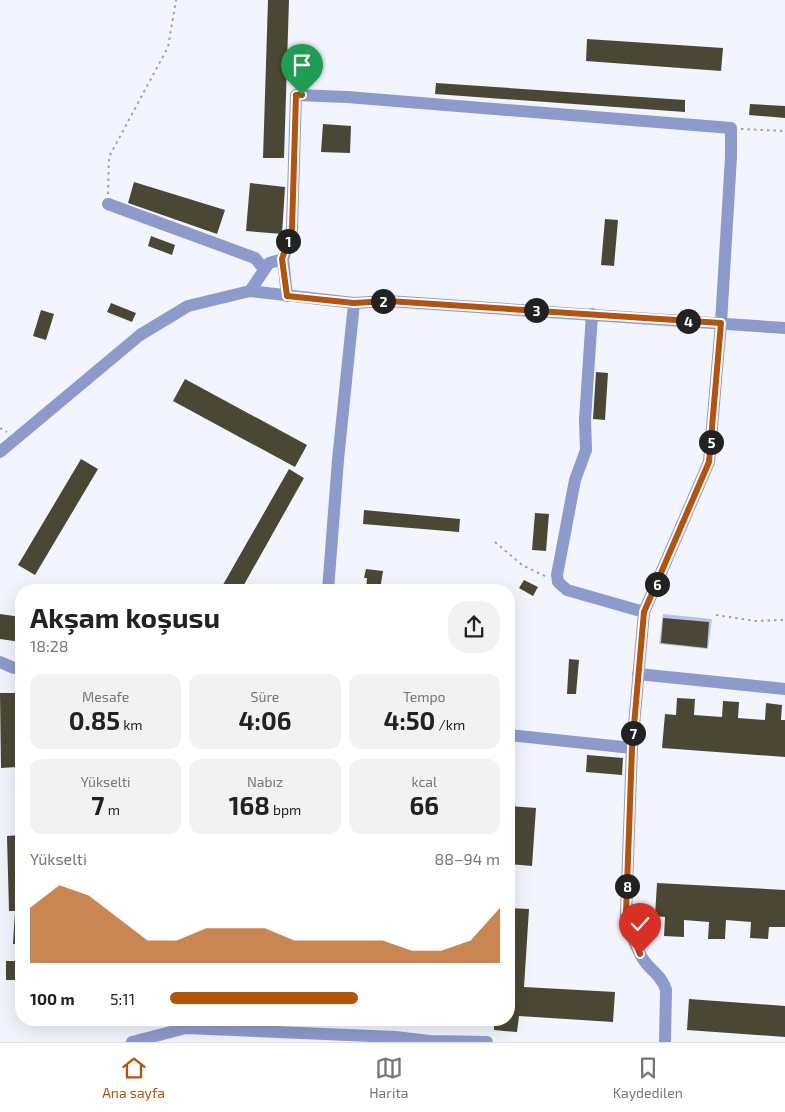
<!DOCTYPE html>
<html lang="tr">
<head>
<meta charset="utf-8">
<style>
  :root { --surface:#fff; --page:#f2f2f2; --text:#222; --muted:#767676; --line:#e0e0e0; --accent:#b45309 }
  body { margin:0; font-family:"Exo 2",sans-serif; background:var(--page); color:var(--text); height:100vh; display:flex; flex-direction:column; font-size:19px; white-space:nowrap }
  * { box-sizing:border-box; margin:0 }
  p { font-size:16px; color:var(--muted) }
  .icon { flex:none; width:28px; height:28px; fill:none; stroke:currentColor; stroke-width:2; stroke-linecap:round; stroke-linejoin:round }
  .map { position:relative; flex:1; overflow:hidden }
  .drawer { position:absolute; left:15px; top:584px; width:500px; height:442px; display:flex; flex-direction:column; background:var(--surface); border-radius:20px; box-shadow:0 5px 20px #0002 }
  .drawer>* { flex:none }
  .pin { position:absolute; display:grid; place-items:center; width:42px; height:42px; color:#fff; margin:-51px -21px; border-radius:50% 50% 50% 0; rotate:-45deg; box-shadow:0 0 5px #0007 }
  .pin .icon { rotate:45deg }
  .km { position:absolute; width:25px; height:25px; margin:-12px; border-radius:50%; background:#222; color:#fff; font-size:14px; line-height:25px; text-align:center }
  .round { display:grid; place-items:center; flex:none; width:52px; height:52px; border-radius:20px; background:var(--page) }
  .summary { display:flex; align-items:center; justify-content:space-between; height:85px; padding:0 15px }
  h1 { font-size:28px; font-weight:700; line-height:38px }
  .stats { display:grid; grid-template-columns:repeat(3,1fr); gap:8px; height:85px; padding:5px 15px }
  .stats div { display:grid; align-content:center; border-radius:12px; background:var(--page); text-align:center }
  .stats b { font-size:25px; font-weight:700 }
  .stats small { font-size:14px; font-weight:400 }
  .stats p { font-size:14px }
  .chart { height:140px; padding:10px 15px }
  .chart p { display:flex; justify-content:space-between }
  .chart svg { width:100%; height:90px; margin-top:5px; fill:var(--accent); opacity:.7 }
  ul { padding:0 15px; list-style:none; font-size:16px }
  li { display:grid; grid-template-columns:80px 60px 1fr; align-items:center; height:38px }
  li i { height:12px; border-radius:6px; background:var(--accent) }
  .menu { display:flex; justify-content:space-around; align-items:center; height:70px; border-top:1px solid var(--line); background:var(--surface); font-size:14px; color:var(--muted) }
  .menu a { display:grid; justify-items:center; gap:2px }
  .menu .active { color:var(--accent) }
  .map>svg:first-child { display:block }
  .green { fill:#b5c3f1 }
  .building { fill:#4a4834 }
  .lines { fill:none; stroke-linecap:round; stroke-linejoin:round }
  .path { stroke:#9ea1aa; stroke-width:2; stroke-dasharray:2.5 4; stroke-linecap:butt }
  .minor { stroke:#8d9bcc; stroke-width:12 }
  .route-casing { stroke:#fff; stroke-width:10 }
  .route { stroke:#b45309; stroke-width:6 }
</style>
</head>
<body>
<div class="map">
<svg width="785" height="1042" viewBox="0 0 785 1042">
  <rect width="100%" height="100%" fill="#f2f5fe"/>
  <path class="green" d="M663,614L712,619L708,649L659,644Z"/>
  <path class="building" d="M268,0H289L284,158H263Z
    M587,39L723,48L721,71L586,61Z
    M436,83L685,100V112L435,94Z
    M750,104L785,106V118L749,115Z
    M323,124L351,126L350,153L321,152Z
    M134,182L225,210L217,234L128,203Z
    M250,183L285,187L282,234L246,231Z
    M605,219L618,220L614,266L601,265Z
    M151,236L175,245L172,255L148,246Z
    M111,303L136,313L132,322L107,312Z
    M41,310L54,314L46,340L33,336Z
    M596,372L608,373L605,420L593,419Z
    M185,379L307,445L295,467L173,401Z
    M81,459L98,469L35,575L18,565Z
    M289,469L304,478L241,590H220Z
    M364,510L460,519L459,532L363,524Z
    M535,513L549,514L546,551L532,550Z
    M366,569L383,571L380,590H366L367,578H364Z
    M524,580L538,587L533,596L519,588Z
    M0,614L21,617V642L0,639Z
    M663,618L709,622L707,648L661,643Z
    M569,659L579,660L576,694H567Z
    M0,693H15L17,767L1,768Z
    M677,698L695,699L694,715L722,717L723,701L739,702L738,718L765,720L766,703L782,705L781,720H785V757L662,748L665,714L676,715Z
    M587,755L623,758L622,775L586,772Z
    M509,806L536,808L532,866L509,864V841H510L512,820H509Z
    M21,835V944H13L15,911H9L7,836Z
    M657,883L785,890V927H769L768,939L750,938L751,922L726,920L725,939H708L709,922L684,920V937L664,936L665,917L655,916Z
    M509,908L529,909L524,987L615,992L613,1022L519,1016L517,1032L494,1030V1020H509Z
    M6,961H21V980H6Z
    M689,999L785,1006V1037L687,1030Z"/>
  <g class="lines">
    <path class="path" d="M741,129L785,131
      M108,194L109,157L168,47L176,0
      M0,428L7,432
      M495,542L522,565L547,577
      M716,615L755,621L785,620"/>
    <path class="minor" d="M108,204L255,258L264,269
      M250,291L354,303L388,301L785,328
      M287,296L283,259L292,229L296,95L347,97L731,128V157L721,323L709,462L644,612L632,748L626,914C630,931 635,948 645,962C653,972 663,978 666,990L665,1042
      M592,314L585,420L586,450L575,480L557,575L558,582L567,590L644,612
      M0,452L140,335L188,306L250,291L269,263L283,259
      M328,590L338,460L354,303
      M0,662L14,668H21
      M638,674L785,689
      M509,735L632,748
      M132,1042L186,1028L395,1037L430,1041L487,1042"/>
  </g>
  <g class="lines">
    <defs>
      <path id="route" d="M302,95H296L292,229L282,259L287,296L354,303L388,301L721,323L709,462L644,612L632,748L626,914L630,929L640,954"/>
    </defs>
    <use href="#route" class="route-casing"/>
    <use href="#route" class="route"/>
  </g>
</svg>
<div class="pin" style="left:302px;top:95px;background:#1e9e55"><svg class="icon" aria-label="arrive" viewBox="0 0 24 24"><path d="M6 21V4h12l-3 4 3 4H6"/></svg></div>
<div class="pin" style="left:640px;top:954px;background:#d93025"><svg class="icon" aria-label="check" viewBox="0 0 24 24"><path d="M5 12l5 5 9-10"/></svg></div>
<b class="km" style="left:288px;top:241px">1</b>
<b class="km" style="left:383px;top:301px">2</b>
<b class="km" style="left:536px;top:310px">3</b>
<b class="km" style="left:688px;top:321px">4</b>
<b class="km" style="left:711px;top:442px">5</b>
<b class="km" style="left:657px;top:584px">6</b>
<b class="km" style="left:633px;top:733px">7</b>
<b class="km" style="left:627px;top:886px">8</b>
<section class="drawer">
<div class="summary"><div><h1>Akşam koşusu</h1><p>18:28</p></div><a class="round"><svg class="icon" aria-label="share" viewBox="0 0 24 24"><path d="M12 15V3M7 8l5-5 5 5M5 13v7h14v-7"/></svg></a></div>
<div class="stats">
<div><p>Mesafe</p><b>0.85<small> km</small></b></div>
<div><p>Süre</p><b>4:06</b></div>
<div><p>Tempo</p><b>4:50<small> /km</small></b></div>
</div>
<div class="stats">
<div><p>Yükselti</p><b>7<small> m</small></b></div>
<div><p>Nabız</p><b>168<small> bpm</small></b></div>
<div><p>kcal</p><b>66</b></div>
</div>
<div class="chart"><p><span>Yükselti</span>88–94 m</p>
<svg viewBox="0 0 160 44" preserveAspectRatio="none"><path d="M0 44V17L10 6L20 11L30 22L40 33L50 33L60 27L70 27L80 27L90 33L100 33L110 33L120 33L130 38L140 38L150 33L160 17V44z"/></svg>
</div>
<ul>
<li><b>100 m</b>5:11<i style="width:57%"></i></li>
</ul>
</section>
</div>
<nav class="menu">
<a class="active"><svg class="icon" aria-label="home" viewBox="0 0 24 24"><path d="M3 11l9-7 9 7M6 9v11h12V9"/></svg>Ana sayfa</a>
<a><svg class="icon" aria-label="map" viewBox="0 0 24 24"><path d="M3 6l6-2 6 2 6-2v14l-6 2-6-2-6 2zM9 4v14M15 6v14"/></svg>Harita</a>
<a><svg class="icon" aria-label="saved" viewBox="0 0 24 24"><path d="M7 4h10v16l-5-4-5 4z"/></svg>Kaydedilen</a>
</nav>
</body>
</html>
